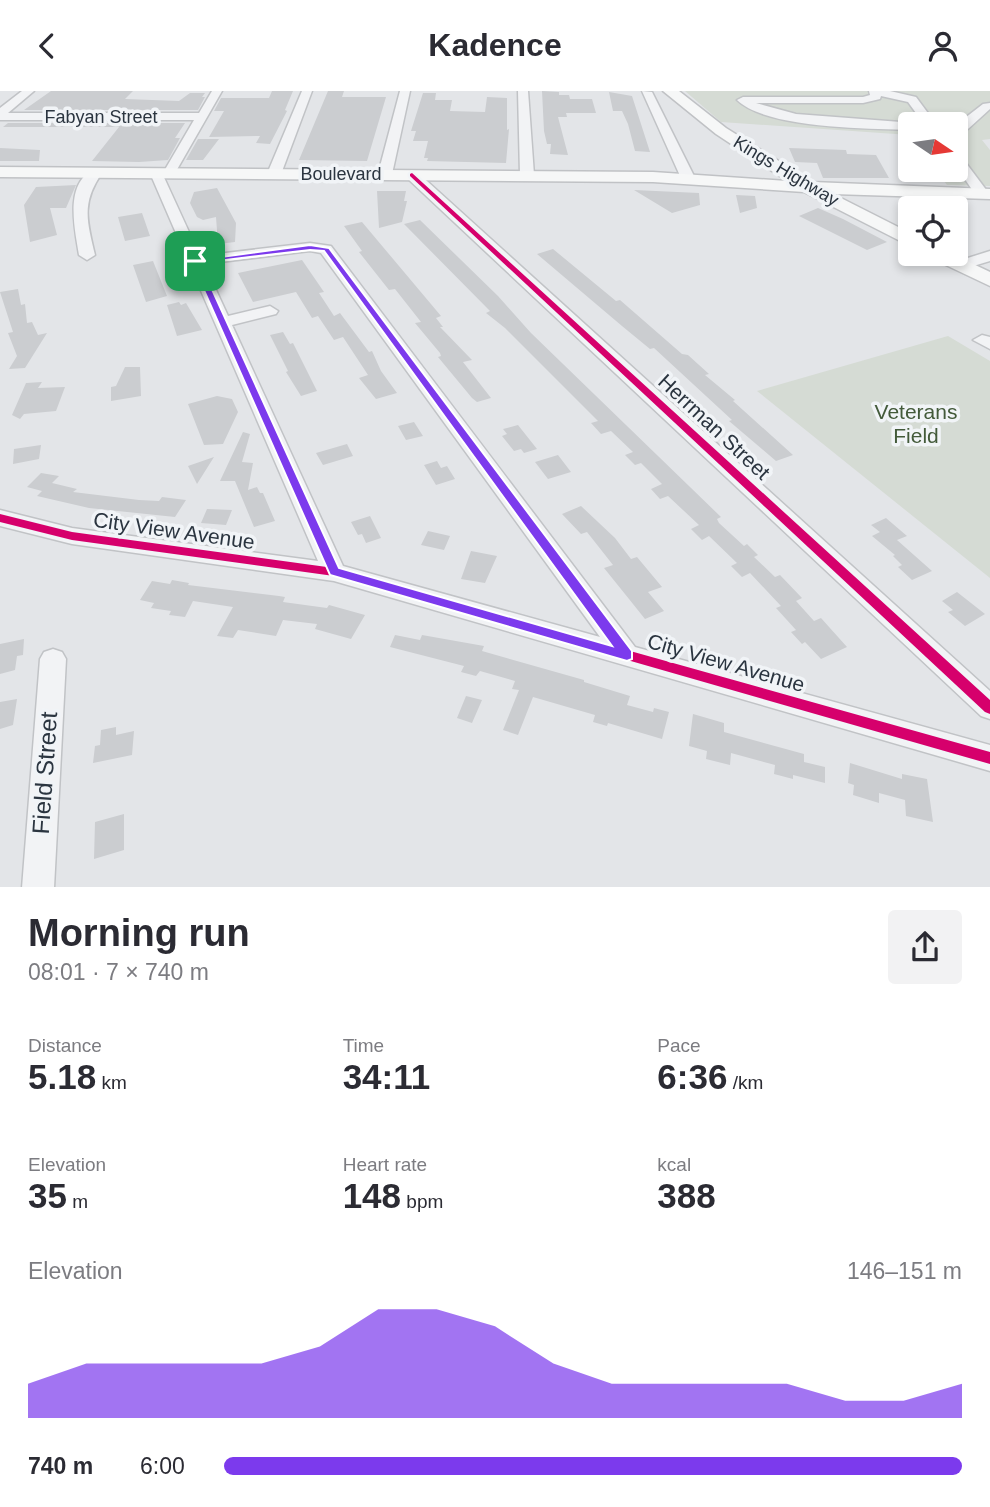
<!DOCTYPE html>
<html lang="en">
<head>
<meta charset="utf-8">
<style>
  :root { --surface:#fff; --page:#f2f2f3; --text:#2b2b33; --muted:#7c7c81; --accent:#7c3aed }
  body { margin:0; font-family:Helvetica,sans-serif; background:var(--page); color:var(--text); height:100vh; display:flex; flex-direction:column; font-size:26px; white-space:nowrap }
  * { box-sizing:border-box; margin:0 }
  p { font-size:23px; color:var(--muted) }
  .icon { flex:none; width:38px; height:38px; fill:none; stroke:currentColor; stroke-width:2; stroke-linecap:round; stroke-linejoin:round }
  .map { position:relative; height:796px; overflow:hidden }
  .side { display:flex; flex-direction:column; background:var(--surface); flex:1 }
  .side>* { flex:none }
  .needle { width:46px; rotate:103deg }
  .fabs { position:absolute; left:898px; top:21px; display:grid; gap:14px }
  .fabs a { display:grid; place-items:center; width:70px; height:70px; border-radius:7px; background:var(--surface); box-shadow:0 4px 10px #0003; font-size:35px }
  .pin { position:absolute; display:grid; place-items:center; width:60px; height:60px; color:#fff; margin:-30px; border-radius:14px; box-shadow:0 4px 10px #0006 }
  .round { display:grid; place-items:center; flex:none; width:74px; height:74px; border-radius:7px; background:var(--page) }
  .overview { display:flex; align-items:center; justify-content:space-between; height:119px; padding:0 28px }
  h1 { font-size:38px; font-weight:800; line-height:52px }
  .figures { display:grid; grid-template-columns:repeat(3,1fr); gap:10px; height:119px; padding:7px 28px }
  .figures div { display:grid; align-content:center }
  .figures b { font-size:35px; font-weight:800 }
  .figures small { font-size:19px; font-weight:400 }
  .figures p { font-size:19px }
  .chart { height:196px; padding:14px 28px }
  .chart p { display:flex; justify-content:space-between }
  .chart svg { width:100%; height:126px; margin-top:7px; fill:var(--accent); opacity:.7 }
  ul { padding:0 28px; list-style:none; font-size:23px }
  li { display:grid; grid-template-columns:112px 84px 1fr; align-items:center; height:52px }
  li i { height:18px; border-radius:9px; background:var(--accent) }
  header { display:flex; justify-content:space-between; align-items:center; height:91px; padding:0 28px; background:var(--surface); font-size:32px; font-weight:800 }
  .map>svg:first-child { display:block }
  .green { fill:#d5dbd4 }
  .building { fill:#cbcdd0 }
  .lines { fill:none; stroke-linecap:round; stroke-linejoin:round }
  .minor-casing { stroke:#c1c3c6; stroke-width:3 }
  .major-casing { stroke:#c0c2c5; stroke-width:3 }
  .minor { fill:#f2f3f5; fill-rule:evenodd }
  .major { fill:#f6f7f7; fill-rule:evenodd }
  .cycleway-casing { stroke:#f1f4f7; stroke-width:5 }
  .cycleway { fill:#d6006c; fill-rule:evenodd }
  .route { fill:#7c3aed; stroke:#fff; stroke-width:2; fill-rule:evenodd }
  .labels { text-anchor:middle; stroke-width:7; stroke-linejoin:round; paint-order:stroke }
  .far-street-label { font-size:18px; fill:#2b3540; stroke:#f1f4f7 }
  .park-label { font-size:21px; fill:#435a3a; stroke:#f1f4f7 }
  .street-label { font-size:21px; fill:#2b3540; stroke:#f1f4f7 }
  .near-street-label { font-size:24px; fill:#2b3540; stroke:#f1f4f7 }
</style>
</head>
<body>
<header><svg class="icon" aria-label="back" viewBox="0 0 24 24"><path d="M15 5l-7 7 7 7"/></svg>Kadence<svg class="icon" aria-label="person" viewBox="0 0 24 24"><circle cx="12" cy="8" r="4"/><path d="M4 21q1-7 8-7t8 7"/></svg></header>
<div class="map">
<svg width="990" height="797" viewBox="0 0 990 797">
  <rect width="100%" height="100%" fill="#e3e5e8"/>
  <path class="green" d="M685,0H990V48L982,49L990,59V95L947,94L936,79H956V33H910V44L721,31Z
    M948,245L990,270V487L757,300Z"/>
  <path class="building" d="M51,0H133L125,8L179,10L190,2H205L202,6H205L198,19H24Z
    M272,0H293L285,19L287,20L270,53L256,52L260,45L209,46L224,20H214L221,7H269Z
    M328,0H344L342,6H386L367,70L299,69Z
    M542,0L559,1V4H569L570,8H592L596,22H566L567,26H558L568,64L550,63L551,53H547L544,40Z
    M609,1L632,5L650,61L635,60L628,33L622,20H613Z
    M423,2H436L435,9H452L450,20L485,21L487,6L507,7V39L509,38L506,72L427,70L428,67H424L428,50H413L416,40H411Z
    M8,32H185L175,47H180L168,69L139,71L92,70L119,36H3Z
    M198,48H219L203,69H186Z
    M0,57L40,59L39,70H0Z
    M789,57L846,59L847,63L876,64L889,87H823L817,72L795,71Z
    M76,94L66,117H50L57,144L30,151L24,114L36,96Z
    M217,97L236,132L235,151L218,153L216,126L203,129L197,126L190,112L194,101Z
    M634,99L699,102L700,114L672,122Z
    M377,100H406L404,110H407L402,131L379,137Z
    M736,104L755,105L757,117L740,122Z
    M818,117L843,128L887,151L867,159L799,125Z
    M142,122L150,145L125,150L118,126Z
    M420,129L498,205L531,242L721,426L717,428L719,432L744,455L747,453L758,464L754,466L775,486L780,484L802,507L796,510L814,530L821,527L847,556L821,568L805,551L802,553L791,541L796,539L776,517L781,515L750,482L742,486L731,475L737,472L709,445L702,449L691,438L699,434L668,405L660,408L651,398L662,393L641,372L635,374L625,364L633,361L611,340L601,343L591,332L598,330L505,237L486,222L490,220L404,133Z
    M362,131L441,225L436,227L443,236H440L472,269L463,271L491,307L477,311L472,307L438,266L441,265L440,262L415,232L421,231L395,198L389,199L359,161L362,160L344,135Z
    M553,158L616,210L620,209L682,263L688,264L709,283L705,284L735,309L733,310L793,364L776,370L729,330L732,329L654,257L650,258L622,235L537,163Z
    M302,169L324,201L319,202L334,225L340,222L369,261L372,260L381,280L397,302L376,308L359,287L368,284L343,246L334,249L318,225L312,227L296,201L253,211L238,182Z
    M153,170L167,205L146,211L133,174Z
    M18,198L21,214L25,213L27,232L32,231L38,244L47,242L25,277L9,278L17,265L8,242L13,241L0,201Z
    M179,211L181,214L186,212L202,239L177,245L167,214Z
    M283,241L290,253L293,252L317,300L301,305L286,281L288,280L270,244Z
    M125,276H140L141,305L111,310V296L116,295Z
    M42,291L38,297L65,296L56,320L24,323L20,328L12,324L26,292Z
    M217,305L232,308L238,321L223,353L204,354L188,313Z
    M414,331L423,345L406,349L398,335Z
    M518,334L537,358L524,362L521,358L514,360L502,345L507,343L503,338Z
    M243,341L250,343L242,371L253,372L248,399L257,396L260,402H263L275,430L254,436L235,390H220Z
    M347,353L353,365L323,374L316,362Z
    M41,354L39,368L13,373L14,358Z
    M558,364L571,381L548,388L535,371Z
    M214,366L197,393L188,375Z
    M437,370L441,377L447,375L455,388L436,394L424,374Z
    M41,382L59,385L52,392L77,398L73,401L139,409L159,410L162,406L186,409L175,426L89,417L37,405L42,400L27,396Z
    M581,415L615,447L631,468L637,466L662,496L648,501L664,520L645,528L629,508L604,477L613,474L587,441L581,443L562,423Z
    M207,418L232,419L226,434L201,432Z
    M370,425L381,447L366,452L362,443L358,444L351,431Z
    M886,427L907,445L897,449L932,480L912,489L898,476L902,474L893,465L895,464L872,445L880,441L871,434Z
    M428,440L450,445L444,459L421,454Z
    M471,460L497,465L485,492L461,488Z
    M172,489L189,492L188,494L279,505L285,506L283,511L327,517L329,514L365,524L351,548L315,538L317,533L283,529L276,545L238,539L233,547L217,545L233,516L193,510L185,526L169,524L171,520L151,517L154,512L140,509L152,490L170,493Z
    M957,501L985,523L965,535L948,521L953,519L942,510Z
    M395,544L420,549L422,544L484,555L482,560L584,589V591L630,605L627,614L653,621L654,617L669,621L662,648L608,632L607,635L593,631L595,624L533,606L518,644L503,639L519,599L512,598L515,590L480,580L476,585L461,581L464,575L390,556Z
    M24,548L23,564L17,565L15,579L0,583V553Z
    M466,605L482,609L472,632L457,627Z
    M17,608L13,634L0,638V611Z
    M693,623L724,632V641L804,663V671L825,676V692L793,684V688L774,683L775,674L731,662L730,674L706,668L707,660L689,655Z
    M116,636V644L134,640L132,664L93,672L95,655L100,654L101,639Z
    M850,672L902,688V683L927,688L933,731L906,725L905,709L879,702V712L853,704L854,694L848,692Z
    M124,723V759L94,768L95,731Z"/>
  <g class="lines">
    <defs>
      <path id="minor" d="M22,0H34L8,22H199L212,0H222L175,82L169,86L163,82L194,29H0V17Z
        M302,0H312L281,83L274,87L269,86L267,83Z
        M400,0H410L392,83L385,87L378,83Z
        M518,0H528L534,84L527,88L520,84Z
        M642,0L652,1L695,87L693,90L688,91L681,87Z
        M869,0H890L916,6L936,33H924L908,11L881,5L880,8L863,12H756L796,23L914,32L910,33V39C868,37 767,38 737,9L743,6H863L870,4Z
        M990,12V18L968,38L956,40V34L983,13Z
        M956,63L960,64L987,100V106H977L956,75Z
        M96,78L102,82C81,112 87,130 95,164L87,169L79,164C75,139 63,90 96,78Z
        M156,78L162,82L200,165L310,152L331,155L635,556L990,654V680L334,490L72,453L0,435V419L72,437L318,470L150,82ZM310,160L321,162L600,546L343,475L232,234L276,223L278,220L270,215L228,225L204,173Z
        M412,80L417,81L990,600V628L981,625L407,87L405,84Z
        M990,160V170L960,179L952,174L955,171Z
        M982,244L990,246V258L973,249Z
        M53,558L62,561L66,568L54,797H22L40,568L44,561Z"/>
      <path id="major" d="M663,0H679L726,37L812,91L990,98V108L833,103L910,142V155L804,101L653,91L0,86V76L653,81L787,90L716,43Z
        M929,163H952L990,181V195L931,167Z"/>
    </defs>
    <use href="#minor" class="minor-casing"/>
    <use href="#major" class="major-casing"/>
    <use href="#minor" class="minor"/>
    <use href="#major" class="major"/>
    <defs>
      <path id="cycleway" d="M412,82L990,609V623L985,621L410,85V83Z
        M0,423L72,441L334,477L990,661V673L334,485L72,449L0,431Z"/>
    </defs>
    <use href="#cycleway" class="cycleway-casing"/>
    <use href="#cycleway" class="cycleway"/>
  </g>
  <path class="route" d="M310,154L329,157L632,560V568L627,570L330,484L191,170ZM310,159L324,160L612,555L339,477L200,172Z"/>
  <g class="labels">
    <g class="far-street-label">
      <text x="101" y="32">Fabyan Street</text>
      <text transform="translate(786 80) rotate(31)" y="6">Kings Highway</text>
      <text x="341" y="89">Boulevard</text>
    </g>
    <g class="park-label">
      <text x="916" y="328">Veterans<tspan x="916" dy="24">Field</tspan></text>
    </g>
    <g class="street-label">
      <text transform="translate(714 336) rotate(43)" y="7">Herrman Street</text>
      <text transform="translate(174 440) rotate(8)" y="7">City View Avenue</text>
      <text transform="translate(726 572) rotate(16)" y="7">City View Avenue</text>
    </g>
    <g class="near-street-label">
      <text transform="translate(45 682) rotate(-86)" y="8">Field Street</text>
    </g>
  </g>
</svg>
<div class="fabs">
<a><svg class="needle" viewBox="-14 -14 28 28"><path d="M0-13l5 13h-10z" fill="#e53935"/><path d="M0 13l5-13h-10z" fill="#7c7c81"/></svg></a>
<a><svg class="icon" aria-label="locate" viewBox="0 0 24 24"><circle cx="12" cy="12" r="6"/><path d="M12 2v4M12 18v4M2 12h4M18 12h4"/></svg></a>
</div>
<div class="pin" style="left:195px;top:170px;background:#1e9e55"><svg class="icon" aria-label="arrive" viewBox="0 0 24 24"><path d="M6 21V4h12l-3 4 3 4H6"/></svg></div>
</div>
<section class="side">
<div class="overview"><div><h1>Morning run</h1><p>08:01 · 7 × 740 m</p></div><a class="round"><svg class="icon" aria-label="share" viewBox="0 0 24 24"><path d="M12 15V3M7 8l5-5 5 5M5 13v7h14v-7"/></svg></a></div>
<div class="figures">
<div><p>Distance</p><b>5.18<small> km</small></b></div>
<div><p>Time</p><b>34:11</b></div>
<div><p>Pace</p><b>6:36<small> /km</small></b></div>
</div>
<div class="figures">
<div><p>Elevation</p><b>35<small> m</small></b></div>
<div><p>Heart rate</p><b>148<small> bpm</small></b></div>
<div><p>kcal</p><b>388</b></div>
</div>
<div class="chart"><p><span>Elevation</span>146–151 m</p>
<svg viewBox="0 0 160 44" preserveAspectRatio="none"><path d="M0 44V32L10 25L20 25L30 25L40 25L50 19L60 6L70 6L80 12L90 25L100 32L110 32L120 32L130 32L140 38L150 38L160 32V44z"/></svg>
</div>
<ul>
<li><b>740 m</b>6:00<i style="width:100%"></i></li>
</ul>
</section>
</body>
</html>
